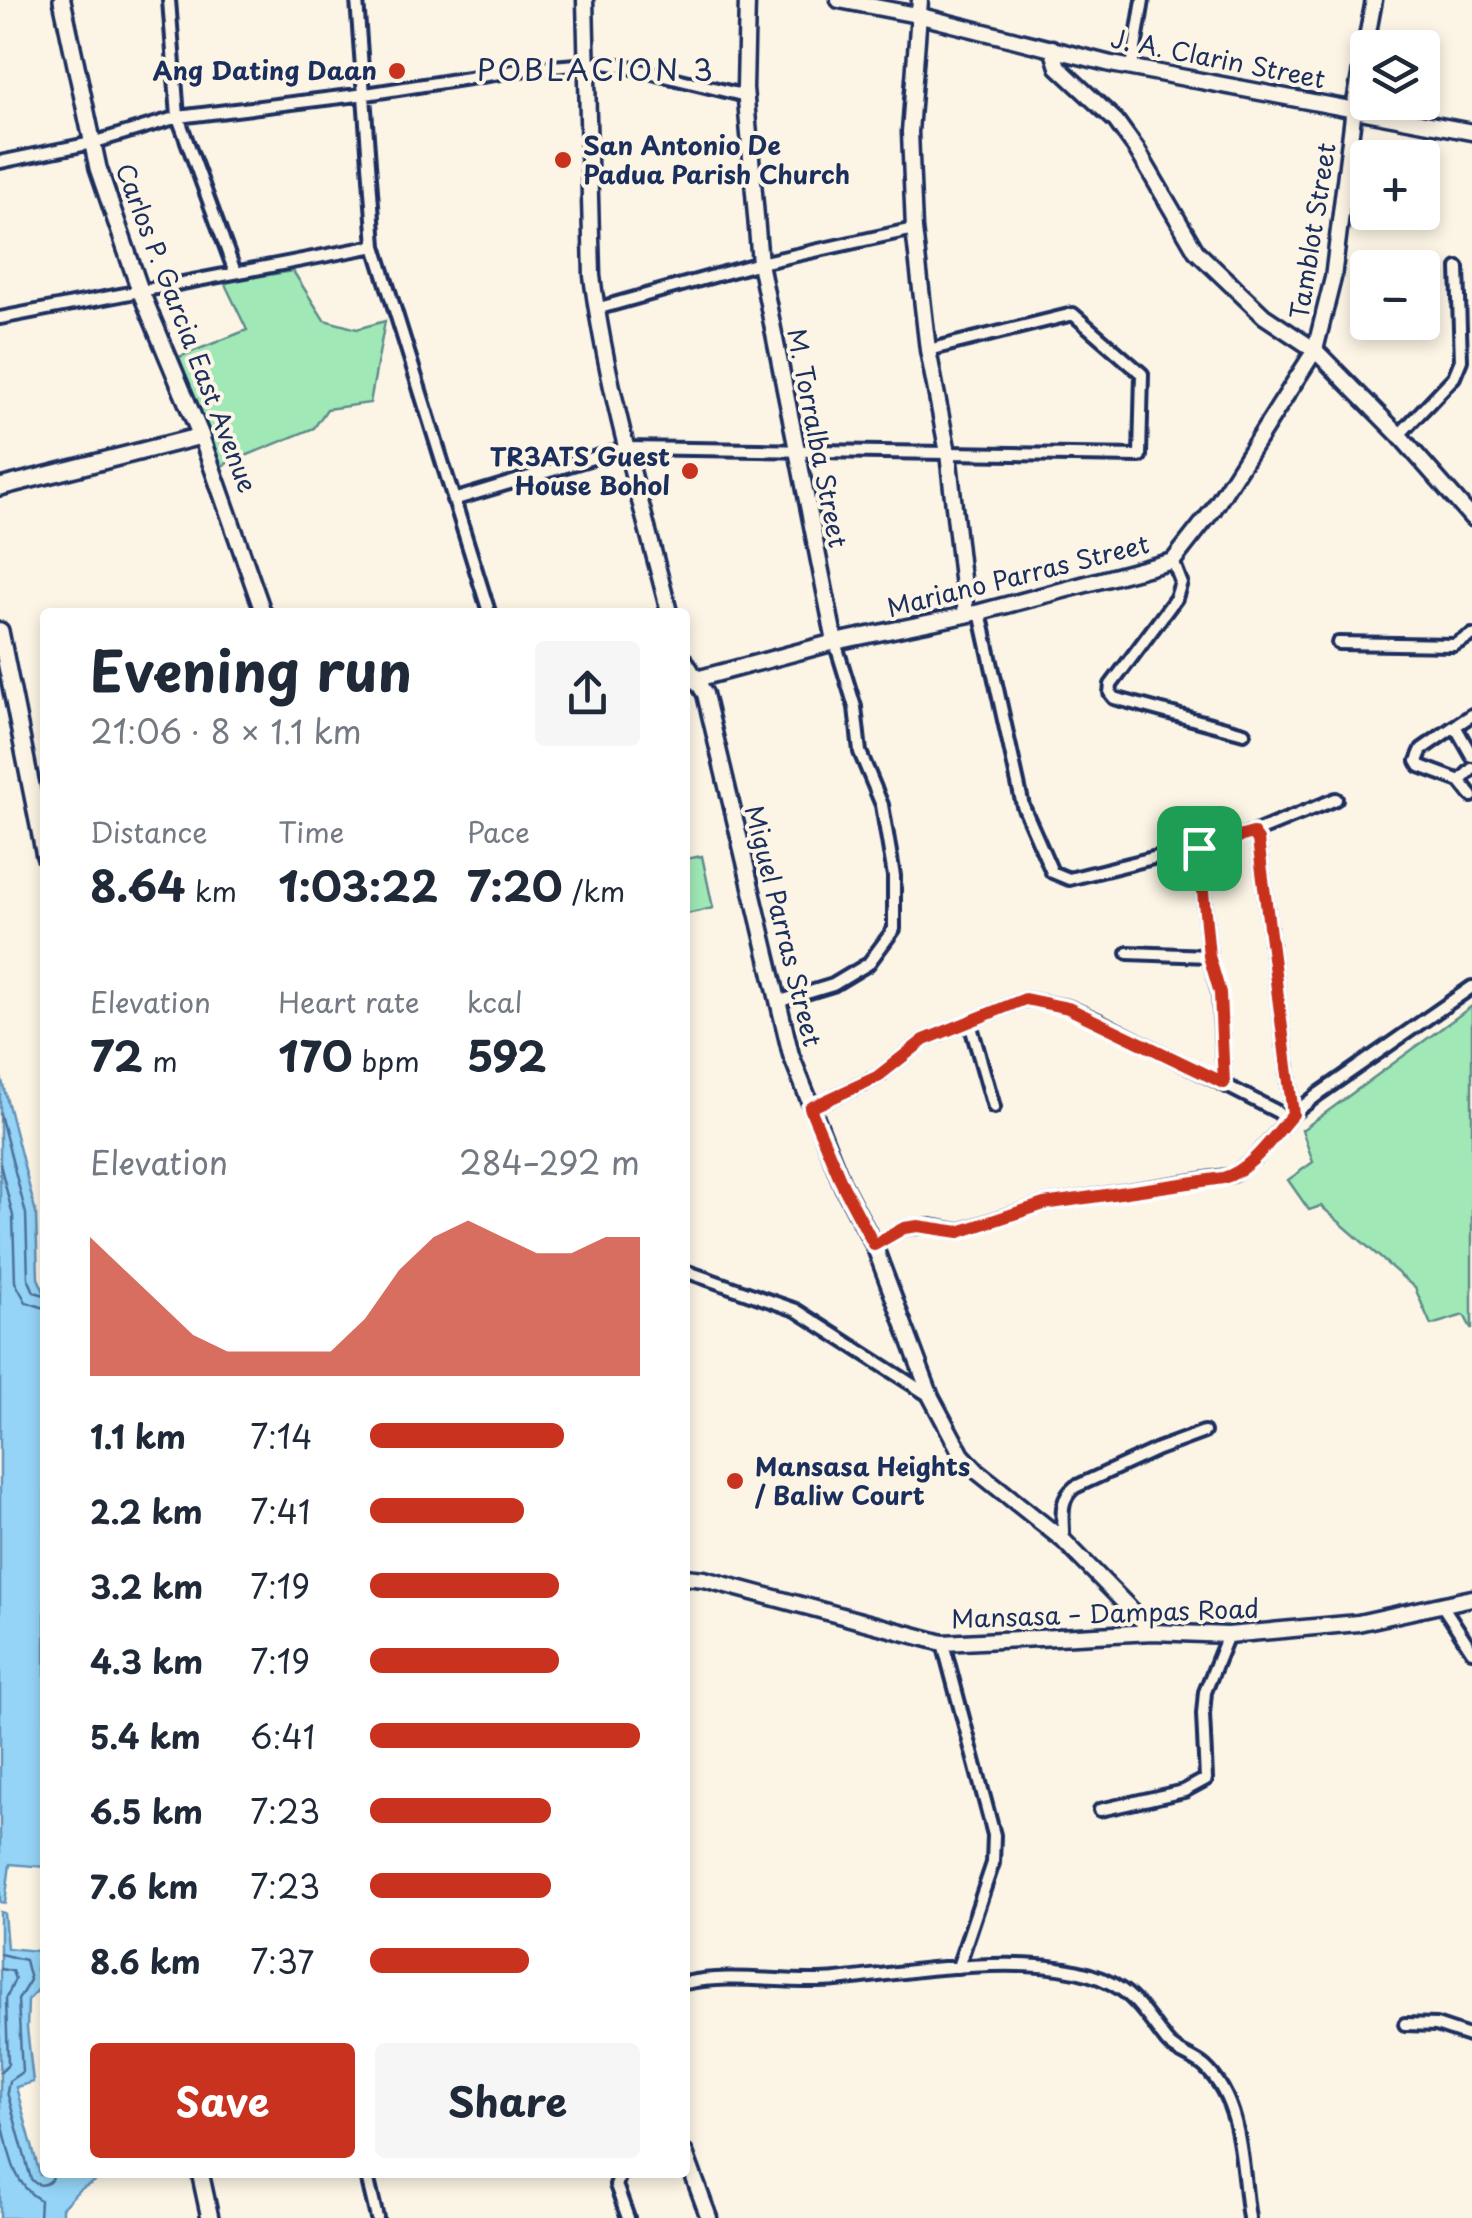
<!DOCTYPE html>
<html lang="en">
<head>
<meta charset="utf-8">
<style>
  :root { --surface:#fff; --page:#f6f6f7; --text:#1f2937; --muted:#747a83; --accent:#c8321e }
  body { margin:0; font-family:"Playpen Sans",sans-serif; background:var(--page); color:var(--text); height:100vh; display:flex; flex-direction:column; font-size:38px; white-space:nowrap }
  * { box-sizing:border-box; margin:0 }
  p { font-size:32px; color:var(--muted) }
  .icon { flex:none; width:55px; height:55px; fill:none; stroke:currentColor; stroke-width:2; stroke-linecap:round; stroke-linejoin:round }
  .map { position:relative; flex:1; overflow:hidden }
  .side { position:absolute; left:40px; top:608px; width:650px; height:1570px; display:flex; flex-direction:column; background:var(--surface); border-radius:10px; box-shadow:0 5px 15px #0003 }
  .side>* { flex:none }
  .buttons { position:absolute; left:1350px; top:30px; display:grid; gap:20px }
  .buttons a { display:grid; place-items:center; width:90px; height:90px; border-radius:10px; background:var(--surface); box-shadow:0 5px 15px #0003; font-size:50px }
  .pin { position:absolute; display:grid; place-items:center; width:85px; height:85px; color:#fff; margin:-42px; border-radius:20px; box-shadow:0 5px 15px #0006 }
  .round { display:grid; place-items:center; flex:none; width:105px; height:105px; border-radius:10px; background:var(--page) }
  .headline { display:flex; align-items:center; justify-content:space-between; height:170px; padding:0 50px }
  h1 { font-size:55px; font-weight:700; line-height:75px }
  .figures { display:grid; grid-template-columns:repeat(3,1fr); gap:15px; height:170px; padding:10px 50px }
  .figures div { display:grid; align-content:center }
  .figures b { font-size:42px; font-weight:700 }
  .figures small { font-size:28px; font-weight:400 }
  .figures p { font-size:28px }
  .chart { height:280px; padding:20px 50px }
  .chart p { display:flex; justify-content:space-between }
  .chart svg { width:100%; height:180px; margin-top:10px; fill:var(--accent); opacity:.7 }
  .action { display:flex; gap:20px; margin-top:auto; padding:20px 50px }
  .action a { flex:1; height:115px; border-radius:10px; background:var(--accent); color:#fff; font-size:40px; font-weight:700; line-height:115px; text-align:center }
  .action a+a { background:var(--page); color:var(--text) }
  ul { padding:0 50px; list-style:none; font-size:32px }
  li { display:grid; grid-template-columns:160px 120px 1fr; align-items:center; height:75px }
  li i { height:25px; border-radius:12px; background:var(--accent) }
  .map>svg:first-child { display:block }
  .green { fill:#a0e9b7; stroke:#5e8c8a; stroke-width:2.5 }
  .water { fill:#95d4f6; stroke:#6492b9; stroke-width:2.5 }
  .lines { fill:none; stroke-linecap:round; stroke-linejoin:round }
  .shore { stroke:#4c719b; stroke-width:2.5 }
  .street-casing { stroke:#1b2f5e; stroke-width:18 }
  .secondary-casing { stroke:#1b2f5e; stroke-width:21 }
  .primary-casing { stroke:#1b2f5e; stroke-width:22 }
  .street { stroke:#fcf5e5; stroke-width:10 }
  .secondary { stroke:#fcf5e5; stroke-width:14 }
  .primary { stroke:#fcf5e5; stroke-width:15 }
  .route-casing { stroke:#fff; stroke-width:20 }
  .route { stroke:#c8321e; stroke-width:12 }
  .poi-dot { fill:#c8321e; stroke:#fcf5e5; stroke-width:4 }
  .labels { text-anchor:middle; stroke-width:8; stroke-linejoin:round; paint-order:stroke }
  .street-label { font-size:25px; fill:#1b2f5e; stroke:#fcf5e5 }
  .poi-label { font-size:25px; font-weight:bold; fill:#1b2f5e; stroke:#fcf5e5; text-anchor:end }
  .quarter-label { font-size:30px; letter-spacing:2.5px; fill:#1b2f5e; stroke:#fcf5e5 }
</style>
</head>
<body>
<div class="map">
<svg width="1472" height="2218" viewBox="0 0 1472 2218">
  <rect width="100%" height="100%" fill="#fcf5e5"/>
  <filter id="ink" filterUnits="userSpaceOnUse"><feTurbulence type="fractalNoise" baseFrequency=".01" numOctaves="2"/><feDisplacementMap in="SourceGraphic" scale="20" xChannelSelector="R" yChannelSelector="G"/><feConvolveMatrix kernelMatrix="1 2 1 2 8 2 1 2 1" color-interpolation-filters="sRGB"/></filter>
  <g filter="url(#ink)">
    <path class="green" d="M293,271L324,320L357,329L385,321L370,403L327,409L314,428L221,466L179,357L247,330L224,282Z
      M702,856L713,908L687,914L685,859Z
      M1472,1006V1330L1464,1315L1431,1325L1415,1288L1321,1206L1309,1210L1288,1180L1313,1162L1302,1130Z"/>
    <path class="water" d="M0,1073L36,1213L38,1278L45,1294V1867L10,1864L5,1903L0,1902Z
      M0,1912L4,1913L7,1948L38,1951L36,1970L42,1976L38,1990L28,2000L27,2028L33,2082L16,2087L40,2175L103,2172L105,2176L79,2190L62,2208V2218H0Z"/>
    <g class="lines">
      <path class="shore" d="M0,1114L26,1214L28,1278L34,1292L45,1295
        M0,1164L13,1216L15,1282L26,1302L45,1308
        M0,1954L25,1960L30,1980L18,2000L22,2072L9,2081L7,2092L31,2179C39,2189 52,2185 55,2172
        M0,1969L12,1971L15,1979L6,1999L8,2064L0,2072
        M0,2114C9,2146 10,2183 40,2200L39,2218"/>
      <defs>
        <path id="street" d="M169,0L178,117L235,272
          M357,0L375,246L489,612
          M1132,67L1143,0
          M0,162L92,143L178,117L366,94L526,69L603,63L624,66L746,96
          M596,309L760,263L914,229
          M0,318L375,246
          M1399,435L1454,377L1461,360L1458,268
          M453,500L626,448L1140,456L1142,374L1073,314L928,350
          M1173,561L1181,582L1176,598L1111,685L1110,693L1114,698L1244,733
          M980,612L1023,806L1052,872L1069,879L1253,833L1258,840L1293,1114
          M1338,643L1454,645L1472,635
          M1472,715L1455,726L1472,756
          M1455,726L1422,749L1417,761L1420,766L1460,781
          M1472,769L1460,781L1472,796
          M1253,833L1336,799
          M1128,953L1209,956L1199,848
          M1209,956L1219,993L1224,1083
          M777,1002L833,985L868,964L894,929V876L882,805L860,752L855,707L835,642
          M970,1023L994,1107
          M810,1108L877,1077L924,1040L1025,999L1068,1007L1101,1022L1278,1112L1287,1121
          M874,1245L904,1228L931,1226L959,1231L1044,1204L1233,1175L1255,1158L1293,1114L1320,1093L1472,987
          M685,1271L796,1310L930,1396
          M1063,1540C1064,1520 1057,1501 1075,1487L1158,1449L1204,1432
          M1442,1605L1472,1651
          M943,1643L994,1835L993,1863L958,1967
          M1100,1810L1184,1791L1206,1779L1203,1714L1205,1692L1228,1635
          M685,1983C734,1972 787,1985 837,1980C912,1972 1060,1945 1122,1990C1140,2003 1154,2026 1167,2042C1177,2054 1194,2057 1205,2067C1244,2103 1241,2169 1249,2218
          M1405,2024L1436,2025L1472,2037
          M366,2172L377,2218
          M621,2172L616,2185L628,2218"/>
        <path id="secondary" d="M585,0L592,276C607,390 641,501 669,612
          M747,0L745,88L760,263L835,642
          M839,0L917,15L1111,64L1472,132
          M920,0L910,132L914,229L928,350L948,453L966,614
          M1052,48L1058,67L1116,121L1137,150L1196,251L1264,316L1315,350L1399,435L1472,518
          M201,436L263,612
          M685,661L705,694L791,1055L843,1186L874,1245L931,1397L962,1455L978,1472L1063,1540L1153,1632
          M685,682L835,642L980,612L1173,561L1213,510L1315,350L1333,278L1354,108L1374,0
          M685,1577L704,1579L943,1643L1153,1632L1228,1635L1358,1623L1472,1598
          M685,2153L709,2218"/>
        <path id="primary" d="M0,487L201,436L140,290L98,168L62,0
          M0,631L45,856
          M200,2172L210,2218"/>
      </defs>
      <use href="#street" class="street-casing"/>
      <use href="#secondary" class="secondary-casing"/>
      <use href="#primary" class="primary-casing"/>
      <use href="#street" class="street"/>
      <use href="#secondary" class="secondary"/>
      <use href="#primary" class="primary"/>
    </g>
  </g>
  <g class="lines" filter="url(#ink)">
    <defs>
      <path id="route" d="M1253,833L1258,840L1293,1114C1273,1136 1253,1169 1223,1178L1044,1204L959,1232L918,1226L904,1228L874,1245L843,1186L810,1108L877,1077L924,1040L1025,999L1068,1008L1224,1083L1220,993L1209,956L1199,848Z"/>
    </defs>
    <use href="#route" class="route-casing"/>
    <use href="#route" class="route"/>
  </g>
  <g class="poi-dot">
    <circle cx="397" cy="71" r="10"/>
    <circle cx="563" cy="160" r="10"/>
    <circle cx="690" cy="471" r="10"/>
    <circle cx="735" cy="1481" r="10"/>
  </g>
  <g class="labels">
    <g class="street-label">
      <text transform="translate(1218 59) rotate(11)" y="9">J. A. Clarin Street</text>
      <text transform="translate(1313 231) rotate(-81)" y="9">Tamblot Street</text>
      <text transform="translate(186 328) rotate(69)" y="9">Carlos P. Garcia East Avenue</text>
      <text transform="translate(817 438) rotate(79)" y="9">M. Torralba Street</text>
      <text transform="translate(1018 576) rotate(-14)" y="9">Mariano Parras Street</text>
      <text transform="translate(783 926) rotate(76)" y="9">Miguel Parras Street</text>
      <text transform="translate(1105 1614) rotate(-2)" y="9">Mansasa – Dampas Road</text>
    </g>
    <g class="poi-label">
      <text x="377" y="80">Ang Dating Daan</text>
      <text x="583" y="155" text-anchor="start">San Antonio De<tspan x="583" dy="29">Padua Parish Church</tspan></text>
      <text x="670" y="466">TR3ATS Guest<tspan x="670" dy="29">House Bohol</tspan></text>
      <text x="755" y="1476" text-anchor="start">Mansasa Heights<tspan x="755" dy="29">/ Baliw Court</tspan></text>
    </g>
    <g class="quarter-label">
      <text x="596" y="81">POBLACION 3</text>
    </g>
  </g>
</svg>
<div class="buttons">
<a><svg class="icon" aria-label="layers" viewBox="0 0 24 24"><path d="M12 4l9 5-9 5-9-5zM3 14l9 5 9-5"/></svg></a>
<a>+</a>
<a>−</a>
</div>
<div class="pin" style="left:1199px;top:848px;background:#1e9e55"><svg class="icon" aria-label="arrive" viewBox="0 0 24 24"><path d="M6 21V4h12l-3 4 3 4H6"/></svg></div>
<section class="side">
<div class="headline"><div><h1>Evening run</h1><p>21:06 · 8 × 1.1 km</p></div><a class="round"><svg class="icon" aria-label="share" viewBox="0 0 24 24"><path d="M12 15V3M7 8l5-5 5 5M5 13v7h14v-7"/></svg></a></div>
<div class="figures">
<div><p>Distance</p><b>8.64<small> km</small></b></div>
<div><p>Time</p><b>1:03:22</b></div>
<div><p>Pace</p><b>7:20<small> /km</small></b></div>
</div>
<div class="figures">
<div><p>Elevation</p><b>72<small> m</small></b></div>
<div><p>Heart rate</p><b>170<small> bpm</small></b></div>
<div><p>kcal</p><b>592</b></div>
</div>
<div class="chart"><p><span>Elevation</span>284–292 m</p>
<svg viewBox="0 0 160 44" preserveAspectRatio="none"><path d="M0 44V10L10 18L20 26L30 34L40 38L50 38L60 38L70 38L80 30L90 18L100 10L110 6L120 10L130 14L140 14L150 10L160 10V44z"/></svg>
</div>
<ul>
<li><b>1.1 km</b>7:14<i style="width:72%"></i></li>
<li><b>2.2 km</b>7:41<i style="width:57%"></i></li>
<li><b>3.2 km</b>7:19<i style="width:70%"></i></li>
<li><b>4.3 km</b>7:19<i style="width:70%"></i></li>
<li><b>5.4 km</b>6:41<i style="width:100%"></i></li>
<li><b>6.5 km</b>7:23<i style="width:67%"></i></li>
<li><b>7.6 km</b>7:23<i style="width:67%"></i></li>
<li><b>8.6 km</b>7:37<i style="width:59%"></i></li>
</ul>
<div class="action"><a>Save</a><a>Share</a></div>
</section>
</div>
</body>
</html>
